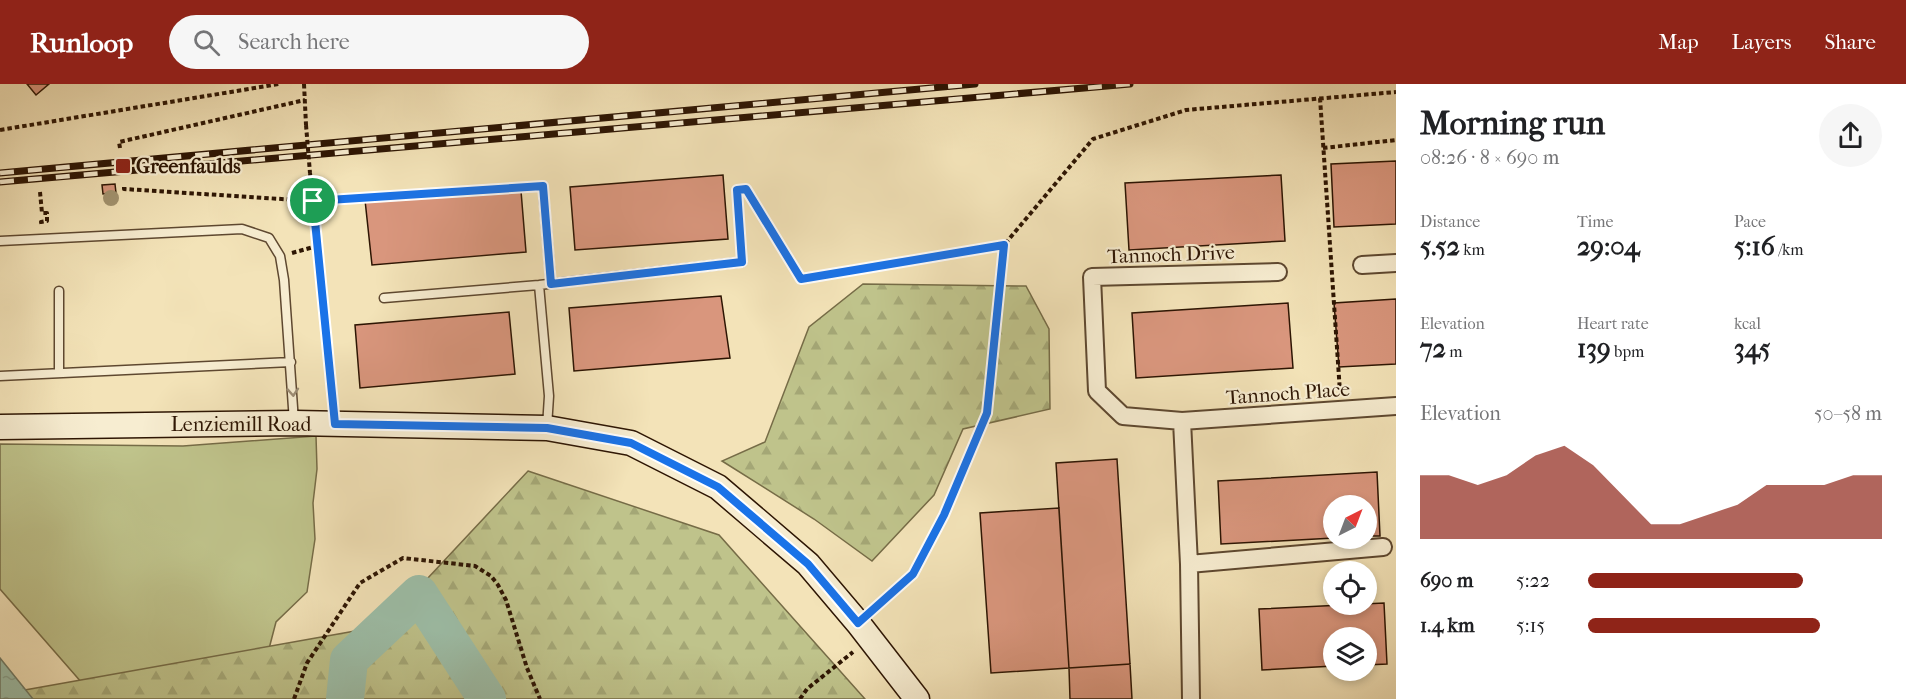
<!DOCTYPE html>
<html lang="en">
<head>
<meta charset="utf-8">
<style>
  :root { --surface:#fff; --page:#f6f6f6; --text:#202124; --muted:#757577; --accent:#8f2418 }
  body { margin:0; font-family:"IM FELL French Canon",serif; background:var(--page); color:var(--text); height:100vh; display:flex; flex-direction:column; font-size:22px; white-space:nowrap }
  * { box-sizing:border-box; margin:0 }
  p { font-size:20px; color:var(--muted) }
  .icon { flex:none; width:33px; height:33px; fill:none; stroke:currentColor; stroke-width:2; stroke-linecap:round; stroke-linejoin:round }
  .map { position:relative; flex:1; overflow:hidden }
  .side { display:flex; flex-direction:column; background:var(--surface); width:510px }
  .side>* { flex:none }
  .needle { width:39px; rotate:42deg }
  .controls { position:absolute; left:1323px; top:411px; display:grid; gap:12px }
  .controls a { display:grid; place-items:center; width:54px; height:54px; border-radius:50%; background:var(--surface); box-shadow:0 3px 9px #0003; font-size:30px }
  .pin { position:absolute; display:grid; place-items:center; width:51px; height:51px; color:#fff; margin:-26px; border:3px solid #fff; border-radius:50%; box-shadow:0 2px 6px #0007 }
  .round { display:grid; place-items:center; flex:none; width:63px; height:63px; border-radius:32px; background:var(--page) }
  .head { display:flex; align-items:center; justify-content:space-between; height:102px; padding:0 24px }
  h1 { font-size:33px; font-weight:700; line-height:45px }
  .figures { display:grid; grid-template-columns:repeat(3,1fr); gap:9px; height:102px; padding:6px 24px }
  .figures div { display:grid; align-content:center }
  .figures b { font-size:26px; font-weight:700 }
  .figures small { font-size:16px; font-weight:400 }
  .figures p { font-size:16px }
  .chart { height:168px; padding:12px 24px }
  .chart p { display:flex; justify-content:space-between }
  .chart svg { width:100%; height:108px; margin-top:6px; fill:var(--accent); opacity:.7 }
  ul { padding:0 24px; list-style:none; font-size:20px }
  li { display:grid; grid-template-columns:96px 72px 1fr; align-items:center; height:45px }
  li i { height:15px; border-radius:8px; background:var(--accent) }
  header { display:flex; align-items:center; gap:36px; box-sizing:border-box; height:84px; padding:0 30px; background:var(--accent); color:#fff }
  header strong { font-size:28px }
  nav { display:flex; gap:33px; margin-inline-start:auto; font-size:21px }
  .search { width:420px; height:54px; background:var(--page); display:flex; align-items:center; gap:15px; box-sizing:border-box; padding:0 21px; border-radius:33px; color:var(--muted); font-size:22px }
  main { display:flex; flex:1; min-height:0 }
  .map>svg:first-child { display:block }
  .green { fill:#bfc38b; stroke:#766c47; stroke-width:1.5 }
  .forest { fill:url(#forest-firs); stroke:#766c47; stroke-width:1.5 }
  .water { fill:url(#water-ripples); stroke:#707b67; stroke-width:1.5 }
  .lines { fill:none; stroke-linecap:round; stroke-linejoin:round }
  .river { stroke:#9dbfa9; stroke-width:38 }
  .building { fill:#d9967d; stroke:#2d1503; stroke-width:1.5 }
  .service-casing { stroke:#5e4830; stroke-width:11 }
  .minor-casing { stroke:#5e4830; stroke-width:20 }
  .secondary-casing { stroke:#2d1503; stroke-width:27 }
  .path { stroke:#2d1503; stroke-width:4; stroke-dasharray:4.5 3; stroke-linecap:butt }
  .service { stroke:#f7edd1; stroke-width:8 }
  .minor { stroke:#f7edd1; stroke-width:16 }
  .secondary { stroke:#f7edd1; stroke-width:24 }
  .rail-casing { stroke:#2d1503; stroke-width:7 }
  .rail { stroke:#f7edd1; stroke-width:4.5; stroke-dasharray:14; stroke-linecap:butt }
  .path-bridge { stroke:#2d1503; stroke-width:4; stroke-dasharray:4.5 3; stroke-linecap:butt }
  .tree { fill:#a2936f }
  .oneway { stroke:#9c8c74 }
  .route-casing { stroke:#fff; stroke-width:12 }
  .route { stroke:#1a73e8; stroke-width:8 }
  .poi-dot { fill:#8f2418; stroke:#f7edd1; stroke-width:2 }
  .labels { text-anchor:middle; stroke-width:4.5; stroke-linejoin:round; paint-order:stroke }
  .poi-label { font-size:20px; font-weight:bold; fill:#2d1503; stroke:#f7edd1; text-anchor:start }
  .street-label { font-size:20px; fill:#2d1503; stroke:#f7edd1 }
</style>
</head>
<body>
<header>
<strong>Runloop</strong>
<div class="search"><svg class="icon" aria-label="search" viewBox="0 0 24 24"><circle cx="10" cy="10" r="6"/><path d="M15 15l6 6"/></svg>Search here</div>
<nav><a>Map</a><a>Layers</a><a>Share</a></nav>
</header>
<main>
<div class="map">
<svg width="1396" height="615" viewBox="0 0 1396 615">
  <defs>
    <pattern id="forest-firs" width="22" height="20" patternUnits="userSpaceOnUse" patternTransform="scale(1.5)"><rect width="22" height="20" fill="#bfc38b"/><path d="M5 1l3.5 6h-7zM16 11l3.5 6h-7z" fill="#a4a776"/></pattern>
    <pattern id="water-ripples" width="26" height="14" patternUnits="userSpaceOnUse" patternTransform="scale(1.5)"><rect width="26" height="14" fill="#9dbfa9"/><path d="M2 4q2-2 4 0t4 0M15 11q2-2 4 0t4 0" fill="none" stroke="#88a390"/></pattern>
  </defs>
  <rect width="100%" height="100%" fill="#f3e3b8"/>
  <filter id="stains"><feTurbulence type="fractalNoise" baseFrequency=".00333" numOctaves="4"/><feColorMatrix values="0 0 0 0 .2 0 0 0 0 .09 0 0 0 0 .02 0 0 0 .5 -.17"/></filter>
  <radialGradient id="worn" r=".72"><stop offset=".6" stop-color="#630" stop-opacity="0"/><stop offset="1" stop-color="#630" stop-opacity=".3"/></radialGradient>
  <path class="green" d="M316,352L317,385L313,419L315,455L307,508L276,538L260,599L96,615L0,505V360L183,362Z"/>
  <path class="forest" d="M863,200L1026,202L1049,245L1050,325L963,345L934,411L872,477L814,435L722,377L765,358L809,243Z
    M528,387L719,451L865,615H0L8,609L383,542Z"/>
  <path class="water" d="M0,574L33,615H0Z"/>
  <g class="lines">
    <path class="river" d="M345,615L349,576L419,510L487,615"/>
  </g>
  <path class="building" d="M27,0H49L36,11Z
    M1396,77V140L1334,143L1331,80Z
    M723,91L728,155L575,166L570,103Z
    M1281,91L1285,157L1129,166L1125,99Z
    M115,100L116,109L103,110L102,101Z
    M521,107L526,168L372,181L365,116Z
    M721,212L730,274L574,287L569,224Z
    M1396,215V280L1339,283L1334,219Z
    M1288,219L1293,284L1136,294L1132,229Z
    M509,228L515,290L360,304L355,241Z
    M1117,375L1130,580L1069,584L1056,379Z
    M1377,388L1380,452H1366V422H1334V454L1221,460L1218,397Z
    M1059,424L1069,584L991,589L980,429Z
    M1384,519L1387,580L1366,581V554H1334V582L1262,586L1259,525Z
    M1130,580L1132,615H1070L1069,584Z"/>
  <g class="lines">
    <defs>
      <path id="service" d="M544,116L551,199
        M0,157L242,145L269,154L280,172L284,196L294,338
        M539,201L549,312L547,343
        M59,207V289
        M384,214L539,201L742,178
        M0,292L291,278"/>
      <path id="minor" d="M1362,181L1396,179
        M1182,337L1396,322
        M1189,480L1383,463
        M1191,615L1189,480L1182,337L1123,332L1097,307L1092,193L1278,188"/>
      <path id="secondary" d="M0,343L295,339L547,344L631,359L718,403L808,480L858,539L917,615"/>
    </defs>
    <use href="#service" class="service-casing"/>
    <use href="#minor" class="minor-casing"/>
    <use href="#secondary" class="secondary-casing"/>
    <path class="path" d="M304,0L306,41
      M1320,14L1340,308
      M0,46L279,0
      M120,64L119,58L305,16
      M1323,64L1396,56
      M310,89L333,318
      M124,103V105L313,117L540,102
      M40,108L42,129H47V137L41,138L42,142
      M741,166L737,106L746,105L801,195L1004,161L1093,55L1186,26L1396,8
      M292,169L317,162
      M874,525L913,490L944,431L987,329L1004,161
      M294,615L307,579L360,499L403,474L475,482L491,492L498,501L506,516L527,584L540,615
      M800,615L807,605L853,568"/>
    <use href="#service" class="service"/>
    <use href="#minor" class="minor"/>
    <use href="#secondary" class="secondary"/>
    <defs>
      <path id="rail" d="M0,89L975,0
        M0,98L1130,0"/>
    </defs>
    <use href="#rail" class="rail-casing"/>
    <use href="#rail" class="rail"/>
    <path class="path-bridge" d="M306,41L310,89"/>
  </g>
  <circle class="tree" cx="111" cy="114" r="8"/>
  <defs><path id="oneway-chevron" d="M-2-3.5L2.5 0L-2 3.5" fill="none" stroke-width="1.6" stroke-linecap="round" stroke-linejoin="round" transform="scale(1.5)"/></defs>
  <use class="oneway" href="#oneway-chevron" transform="translate(293 308) rotate(86)"/>
  <g class="lines">
    <defs>
      <path id="route" d="M543,102L551,200L742,178L737,106L746,105L801,195L1004,161L987,329L944,431L913,490L858,539L808,480L718,403L631,359L547,344L335,340L313,117Z"/>
    </defs>
    <use href="#route" class="route-casing"/>
    <use href="#route" class="route"/>
  </g>
  <rect class="poi-dot" x="115" y="74" width="16" height="16" rx="3"/>
  <g class="labels">
    <g class="poi-label">
      <text x="136" y="89">Greenfaulds</text>
    </g>
    <g class="street-label">
      <text transform="translate(1171 170) rotate(-2)" y="7">Tannoch Drive</text>
      <text transform="translate(1288 309) rotate(-4)" y="7">Tannoch Place</text>
      <text x="241" y="347">Lenziemill Road</text>
    </g>
  </g>
  <rect width="100%" height="100%" filter="url(#stains)"/>
  <rect width="100%" height="100%" fill="url(#worn)"/>
</svg>
<div class="controls">
<a><svg class="needle" viewBox="-14 -14 28 28"><path d="M0-13l5 13h-10z" fill="#e53935"/><path d="M0 13l5-13h-10z" fill="#757577"/></svg></a>
<a><svg class="icon" aria-label="locate" viewBox="0 0 24 24"><circle cx="12" cy="12" r="6"/><path d="M12 2v4M12 18v4M2 12h4M18 12h4"/></svg></a>
<a><svg class="icon" aria-label="layers" viewBox="0 0 24 24"><path d="M12 4l9 5-9 5-9-5zM3 14l9 5 9-5"/></svg></a>
</div>
<div class="pin" style="left:313px;top:117px;background:#1e9e55"><svg class="icon" aria-label="arrive" viewBox="0 0 24 24"><path d="M6 21V4h12l-3 4 3 4H6"/></svg></div>
</div>
<section class="side">
<div class="head"><div><h1>Morning run</h1><p>08:26 · 8 × 690 m</p></div><a class="round"><svg class="icon" aria-label="share" viewBox="0 0 24 24"><path d="M12 15V3M7 8l5-5 5 5M5 13v7h14v-7"/></svg></a></div>
<div class="figures">
<div><p>Distance</p><b>5.52<small> km</small></b></div>
<div><p>Time</p><b>29:04</b></div>
<div><p>Pace</p><b>5:16<small> /km</small></b></div>
</div>
<div class="figures">
<div><p>Elevation</p><b>72<small> m</small></b></div>
<div><p>Heart rate</p><b>139<small> bpm</small></b></div>
<div><p>kcal</p><b>345</b></div>
</div>
<div class="chart"><p><span>Elevation</span>50–58 m</p>
<svg viewBox="0 0 160 44" preserveAspectRatio="none"><path d="M0 44V18L10 18L20 22L30 18L40 10L50 6L60 14L70 26L80 38L90 38L100 34L110 30L120 22L130 22L140 22L150 18L160 18V44z"/></svg>
</div>
<ul>
<li><b>690 m</b>5:22<i style="width:73%"></i></li>
<li><b>1.4 km</b>5:15<i style="width:79%"></i></li>
</ul>
</section>
</main>
</body>
</html>
